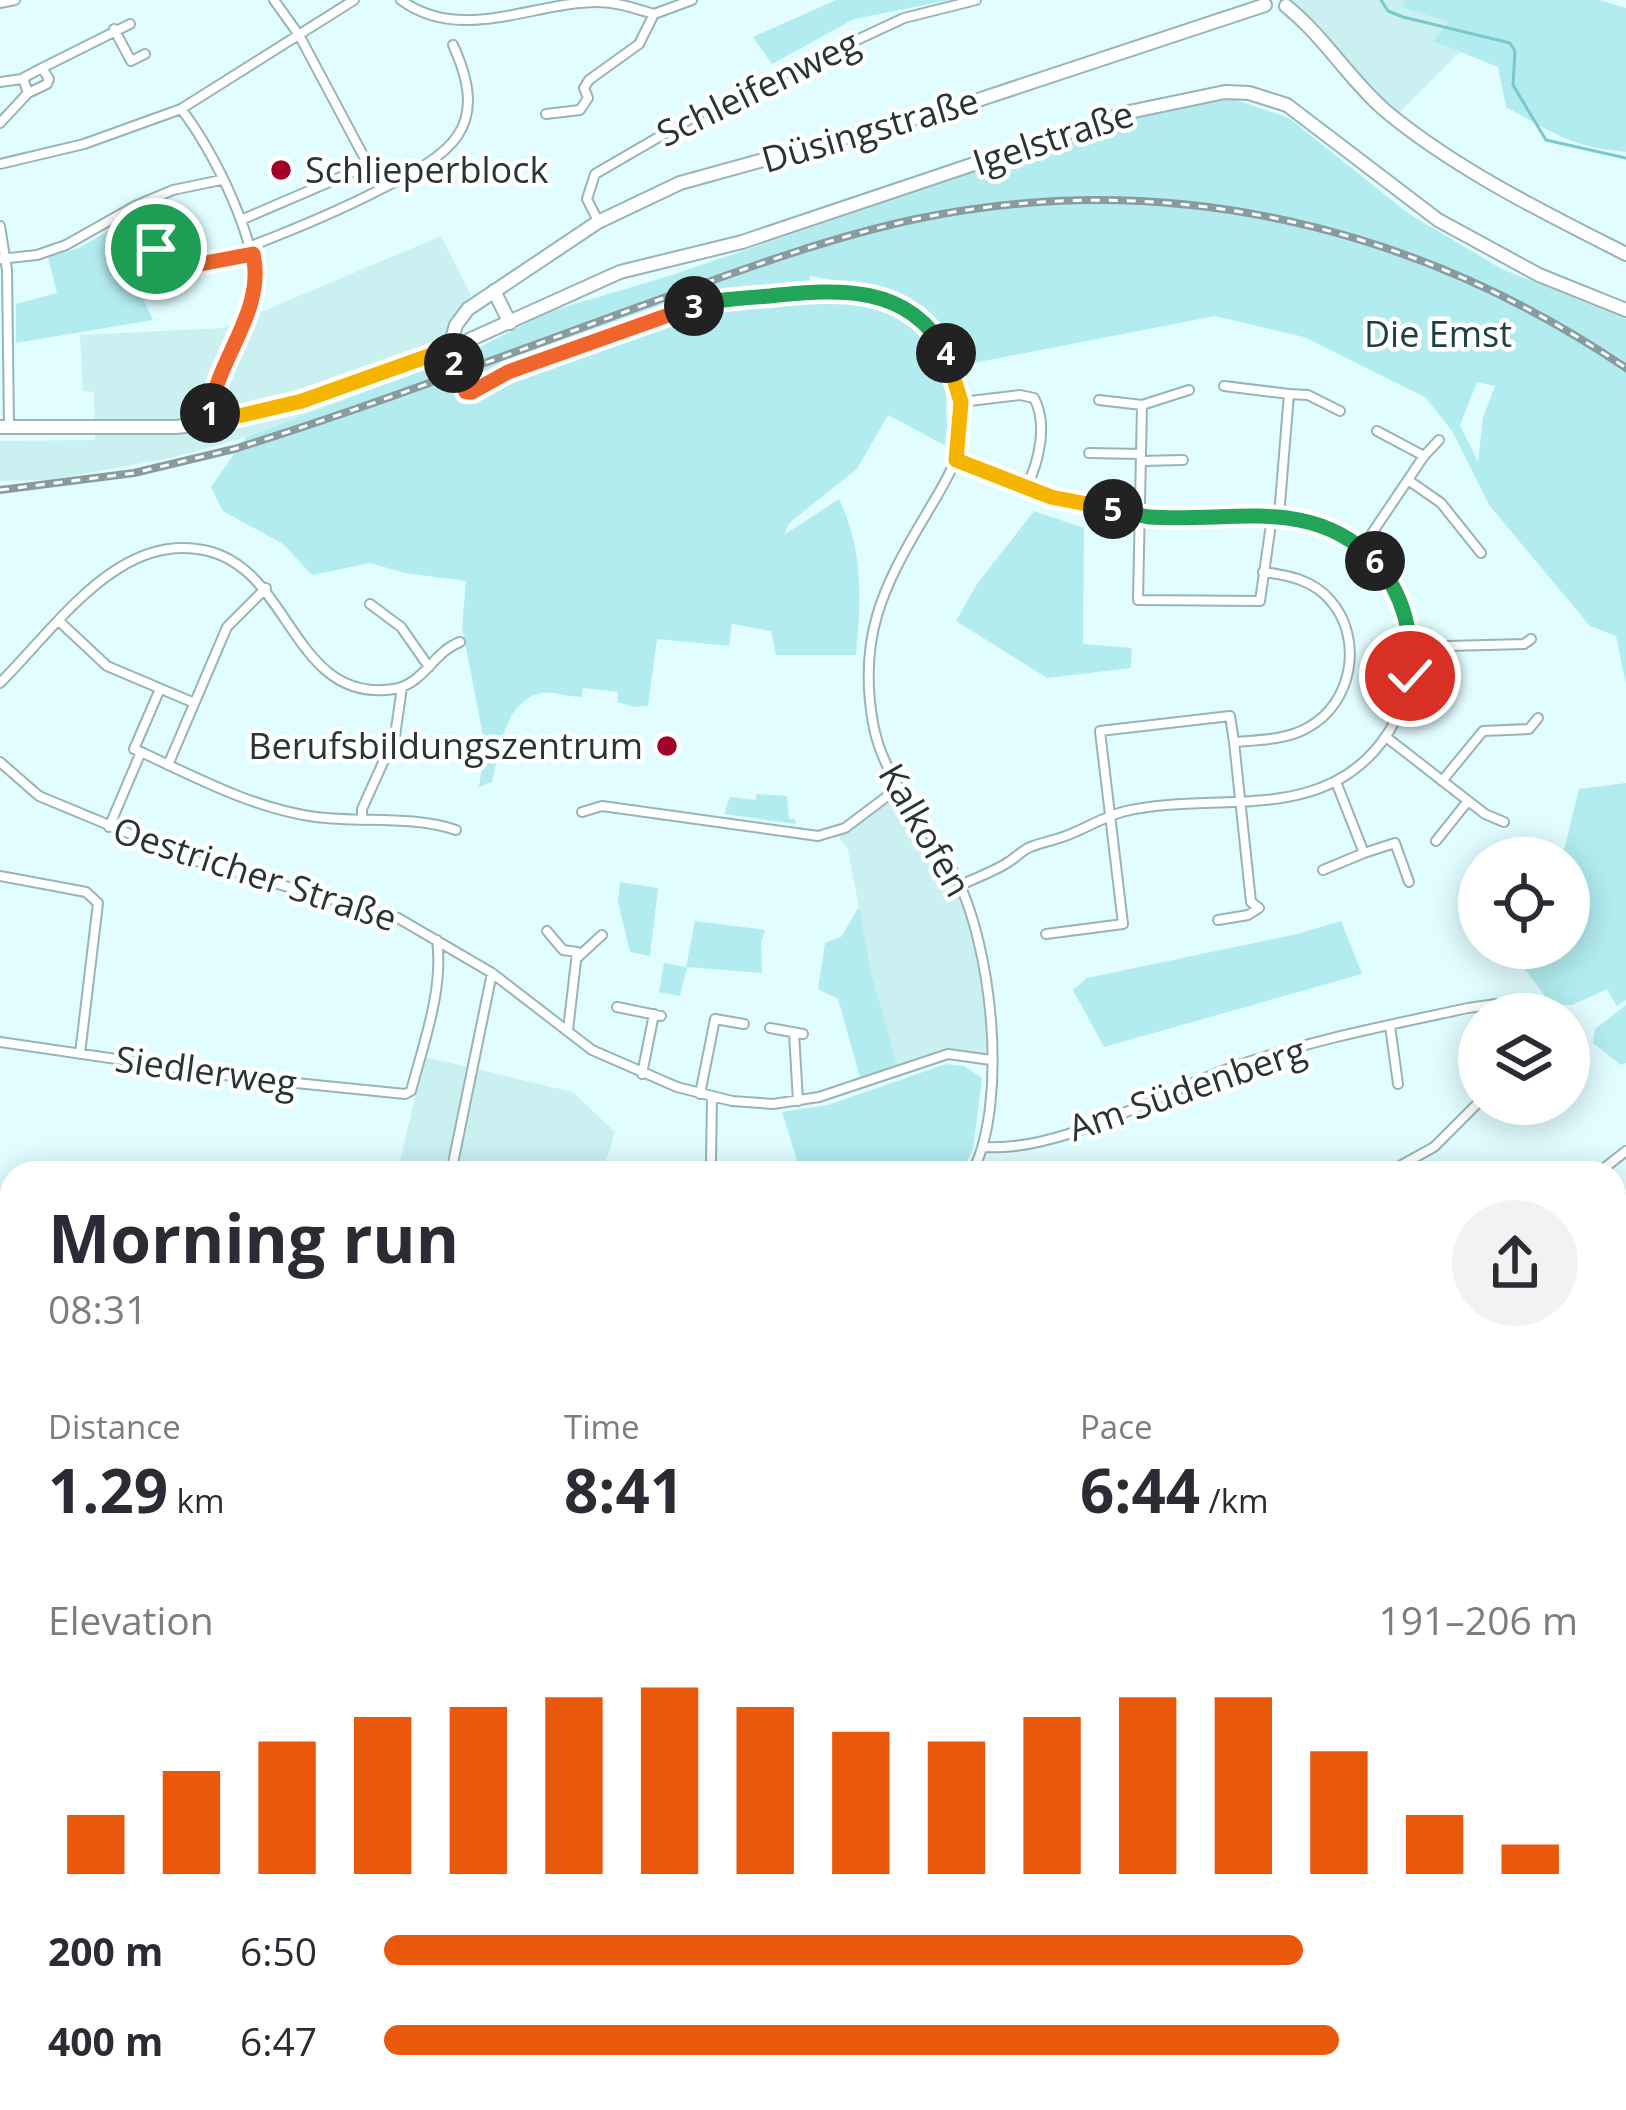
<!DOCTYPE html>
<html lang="en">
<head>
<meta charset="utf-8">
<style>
  :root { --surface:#fff; --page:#f2f2f3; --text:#2b2b33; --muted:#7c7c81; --accent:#ea580c }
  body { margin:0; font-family:"Open Sans",sans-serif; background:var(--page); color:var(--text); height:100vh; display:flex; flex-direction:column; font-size:45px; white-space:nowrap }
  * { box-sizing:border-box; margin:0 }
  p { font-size:39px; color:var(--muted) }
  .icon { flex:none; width:66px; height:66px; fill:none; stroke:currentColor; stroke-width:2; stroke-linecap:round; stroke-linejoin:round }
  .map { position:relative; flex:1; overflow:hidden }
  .sheet { position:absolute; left:0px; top:1161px; width:1626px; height:951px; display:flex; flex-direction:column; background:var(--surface); border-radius:36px 36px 0 0; box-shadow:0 6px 30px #0003 }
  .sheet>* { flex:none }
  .buttons { position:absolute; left:1458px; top:837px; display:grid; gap:24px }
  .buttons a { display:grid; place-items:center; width:132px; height:132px; border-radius:50%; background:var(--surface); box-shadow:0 6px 30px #0003; font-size:60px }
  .pin { position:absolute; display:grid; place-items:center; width:102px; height:102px; color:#fff; margin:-51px; border:6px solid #fff; border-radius:50%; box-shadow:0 3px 12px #0007 }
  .km { position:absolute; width:60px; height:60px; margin:-30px; border-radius:50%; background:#222; color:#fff; font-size:33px; line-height:60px; text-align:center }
  .round { display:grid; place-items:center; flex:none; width:126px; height:126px; border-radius:63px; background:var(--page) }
  .summary { display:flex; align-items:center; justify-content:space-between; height:204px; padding:0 48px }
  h1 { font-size:66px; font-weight:700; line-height:90px }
  .stats { display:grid; grid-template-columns:repeat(3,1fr); gap:18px; height:204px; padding:12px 48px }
  .stats div { display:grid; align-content:center }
  .stats b { font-size:60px; font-weight:700 }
  .stats small { font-size:33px; font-weight:400 }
  .stats p { font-size:33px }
  .chart { height:336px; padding:24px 48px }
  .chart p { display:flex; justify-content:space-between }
  .chart svg { width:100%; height:216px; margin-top:12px; stroke:var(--accent); stroke-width:6 }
  ul { padding:0 48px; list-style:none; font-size:39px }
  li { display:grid; grid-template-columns:192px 144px 1fr; align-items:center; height:90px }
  li i { height:30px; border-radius:15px; background:var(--accent) }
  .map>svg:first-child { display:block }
  .built { fill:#cbf0f2 }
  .green { fill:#b2ecef; fill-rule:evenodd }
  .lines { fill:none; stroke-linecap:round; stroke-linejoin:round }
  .stream { stroke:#79c8cd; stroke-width:3 }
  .street-casing { stroke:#99b4b5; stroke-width:12 }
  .secondary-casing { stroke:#99b4b5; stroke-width:16 }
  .highway-casing { stroke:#1b767b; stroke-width:20 }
  .street { stroke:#fff; stroke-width:8 }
  .secondary { stroke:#fff; stroke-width:12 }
  .highway { stroke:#139aa1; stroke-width:15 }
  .rail-casing { stroke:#889c9d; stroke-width:8 }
  .rail { stroke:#fff; stroke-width:3; stroke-dasharray:9; stroke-linecap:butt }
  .split-1-casing { stroke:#fff; stroke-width:24 }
  .split-2-casing { stroke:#fff; stroke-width:24 }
  .split-3-casing { stroke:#fff; stroke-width:24 }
  .split-4-casing { stroke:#fff; stroke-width:24 }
  .split-5-casing { stroke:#fff; stroke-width:24 }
  .split-6-casing { stroke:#fff; stroke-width:24 }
  .split-7-casing { stroke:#fff; stroke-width:24 }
  .split-1 { stroke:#f0652b; stroke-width:15 }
  .split-2 { stroke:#f5b400; stroke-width:15 }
  .split-3 { stroke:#f0652b; stroke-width:15 }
  .split-4 { stroke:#22a559; stroke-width:15 }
  .split-5 { stroke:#f5b400; stroke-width:15 }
  .split-6 { stroke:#22a559; stroke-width:15 }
  .split-7 { stroke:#22a559; stroke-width:15 }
  .poi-dot { fill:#a20227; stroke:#fff; stroke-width:4.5 }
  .labels { text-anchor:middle; stroke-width:9; stroke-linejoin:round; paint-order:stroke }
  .street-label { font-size:36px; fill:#293434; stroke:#fff }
  .poi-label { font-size:36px; fill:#293434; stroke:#fff; text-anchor:start }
  .park-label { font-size:36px; fill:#1b4143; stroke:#fff }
</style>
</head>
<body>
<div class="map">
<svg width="1626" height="2110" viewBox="0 0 1626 2110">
  <rect width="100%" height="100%" fill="#e1fdff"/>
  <path class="built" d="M1290,0H1471L1434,40L1460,52L1398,114L1284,16L1293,4Z
    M441,236L471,295L437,365L246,437L171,458L49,480L0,481V441L95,440L94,392L83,391L80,335L223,328Z
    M898,790L964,898L985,973L990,1058L947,1052L898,1068L871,972L848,850L837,834Z
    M425,1057L573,1092L615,1132L602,1173H397Z
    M0,1727L12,1729V1893L0,1892Z
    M0,1999L12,2000V2100H139L140,2110H0Z"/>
  <path class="green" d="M836,0H949L854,19L772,64L753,37Z
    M1405,0H1599L1626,8V152C1568,147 1555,133 1506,107L1498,67L1433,41L1449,22L1402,7Z
    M1233,99L1289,118L1409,214L1502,269L1626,319V685L1616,636L1590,626L1489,505L1452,431L1425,397L1304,337L1215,316L963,365C930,298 879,288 810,276L809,293L861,298L916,329L945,376L948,447L888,415L857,469L789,523L784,535L839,499C864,553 861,598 856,655H776L771,631L732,624L729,646L657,639L648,706L635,707L617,702L618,692L583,688L582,697C572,697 560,694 554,693C506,688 500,748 492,782L479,787L485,746L462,627L466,581L405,573L370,563L312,575L283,544L223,511L211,487L246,437L464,355L551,311L669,276L1136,117ZM1477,382L1495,386L1483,418L1478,462L1460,425Z
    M110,230L153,320L16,343V304L57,293L48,257L79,248Z
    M1034,511L1084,528L1083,644L1132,648L1131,668L1047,678L956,621L977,584Z
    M1626,783V1000L1617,1006L1607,989L1572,1005L1551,1004L1509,948H1569V858H1562L1579,789Z
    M757,794L787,796L789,819H795L796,824L724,814L730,797L755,800Z
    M620,882L658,888L650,956L630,952L618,902Z
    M859,907L871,972L898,1068L861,1081L838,999L818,989L825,943L841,937Z
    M695,921L765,930L761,943L762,973L687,967L680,996L659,992L664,963L686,967Z
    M1341,921L1362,974L1104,1047L1073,990L1087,978L1297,934Z
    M1626,1005V1063L1621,1065L1593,1043L1595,1029Z
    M946,1064L964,1066L982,1078L973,1149L961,1173H801L782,1112L828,1105Z
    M1614,2017H1626V2110H1173L1069,2105L943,2110L938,2100H1614Z"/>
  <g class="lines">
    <path class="stream" d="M1381,0L1388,11L1403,17L1510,43L1515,51L1513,85L1546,140L1626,158
      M1614,1318L1626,1310"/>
    <defs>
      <path id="street" d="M274,0L299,35L381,189
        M401,0C461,44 533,2 598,2C618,2 636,9 654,14
        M0,3L15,0
        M114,29L131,61L145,54
        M42,68L130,24
        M0,82L22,79
        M181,109C211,146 265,251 253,298C241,341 214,377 209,422
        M546,114L580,110L588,98L584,88L589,80L639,44L654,14L692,0
        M0,123L28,93L47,84L49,79L42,68L23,78L28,93
        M0,164L84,144L181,109L354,0
        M135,206L164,264L174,269L253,254
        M241,220L369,165
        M598,221L587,199L595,174L702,112L904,18L976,0
        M0,226L7,270L9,427
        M251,246C295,229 339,211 381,189C450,154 492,130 453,45
        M0,259L37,255L66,245L135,206L173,190L221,180
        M449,349L466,392H473C536,357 638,315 710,302C734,298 758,297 782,294C812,290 842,286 872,294C897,301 915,315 932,333C957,359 964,400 961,435C958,465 939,492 924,518C882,588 858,639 873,723C883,781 927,822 954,873C992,943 1009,1102 972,1173
        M1224,386L1289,394L1279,516
        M1189,390L1142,405L1138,600L1260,601L1272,517
        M1289,394L1308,395L1340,411
        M1099,400L1142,405
        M961,402L1020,395L1034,398C1048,424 1039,461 1027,486
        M1377,431L1424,456
        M1089,453L1141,454
        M955,460C1018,485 1080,509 1147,516C1203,523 1279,505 1328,527C1370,547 1402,585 1408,631C1414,673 1407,709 1381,743C1318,825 1213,791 1126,811C1109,815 1091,825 1075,832C1061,839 1047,841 1033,846C1023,849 1018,856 1010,861C996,871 977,877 961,885
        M1141,461L1183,460
        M1408,480L1441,503L1481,553
        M1362,548L1424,456L1439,440
        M370,604L401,627L429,667
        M60,622L107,666L192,702
        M1410,647L1524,644L1531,639
        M0,683C36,647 76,594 119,568C143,553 169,545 197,549C292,560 289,705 394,689C424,684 433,652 460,642
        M1386,737L1485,814L1504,822
        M141,752C197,778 255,809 316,817C362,823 411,815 456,830
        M0,762L39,796L193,860L398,918L492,973L592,1050L677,1087L732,1101L773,1104L819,1097L948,1054L991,1060
        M168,765L227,627L266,588
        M1442,781L1483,731L1529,729L1538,718
        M582,812L602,806L818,836L845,828L898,788
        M362,820V809L395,736L402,687
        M109,827L141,752L134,749L160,689
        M1436,841L1468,801
        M1364,853L1395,843L1409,882
        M1323,870L1364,853L1336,782
        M0,876L86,892L98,903L80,1054
        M1218,920L1248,915L1259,908L1251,902L1234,742C1258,740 1286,740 1307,728C1353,704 1364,638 1330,600C1313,580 1288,575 1263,572
        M547,931L563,950L577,952L568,1030
        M1046,934L1123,924L1100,731L1230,716L1234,742
        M578,957L602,935
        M617,1007L661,1016
        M1553,1014L1557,1010
        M1390,1026L1398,1084
        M770,1028L803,1034
        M794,1033L798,1101
        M0,1042L246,1078L405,1094L411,1091C423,1045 444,989 437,940
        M642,1074L654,1014
        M700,1094L715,1019L744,1024
        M984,1147C1065,1152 1160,1092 1236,1066C1311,1040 1390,1025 1468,1008L1496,1004L1512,1014
        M451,1173L492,973
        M707,1173L711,1161L712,1097
        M1387,1173L1434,1147L1479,1102
        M1598,1173L1626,1151
        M1614,1409L1626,1412
        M1626,1550L1618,1551L1616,1563L1626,1571
        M1617,1657L1626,1692
        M1614,1752L1626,1749
        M1614,1802L1626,1799
        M1614,1850L1626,1847
        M1614,1899L1626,1896
        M1614,2075L1626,2071
        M511,2100L512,2110
        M694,2100L706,2110
        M348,2110L353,2100
        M405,2110L435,2100"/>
      <path id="secondary" d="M1286,6C1325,37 1350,81 1388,113C1459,171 1545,213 1626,254
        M494,291L510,323
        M449,349L456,325L468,309L598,222L680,183L966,104L1265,5
        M0,427H176L224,421L301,401L449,349L620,272L742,242L1129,112L1225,92L1249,93L1287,105L1438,220L1539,275L1626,310
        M1614,1229L1626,1219
        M0,1677L12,1675"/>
      <path id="highway" d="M0,1935L12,1936
        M0,1951L12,1953
        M1614,1988H1626
        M1614,2004H1626"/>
    </defs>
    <use href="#street" class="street-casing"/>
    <use href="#secondary" class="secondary-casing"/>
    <use href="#highway" class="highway-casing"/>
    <use href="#street" class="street"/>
    <use href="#secondary" class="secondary"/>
    <use href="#highway" class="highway"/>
    <defs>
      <path id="rail" d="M0,490L134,473L234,449C376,405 516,351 655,301C741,270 827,238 916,219C1166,167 1415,225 1626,368"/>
    </defs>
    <use href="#rail" class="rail-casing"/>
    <use href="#rail" class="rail"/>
  </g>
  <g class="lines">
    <defs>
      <path id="split-1" d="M156,249L164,264L174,269L253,254C266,311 217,358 210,413"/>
      <path id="split-2" d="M210,413L209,423L302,401L448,349L454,363"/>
      <path id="split-3" d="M454,363L466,392H472L508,372L694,306"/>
      <path id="split-4" d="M694,306C719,299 745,298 770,296C837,289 909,283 946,353"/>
      <path id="split-5" d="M946,353L961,402L956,460L1051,497L1113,509"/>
      <path id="split-6" d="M1113,509C1126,510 1138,516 1150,517C1232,523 1312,495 1375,561"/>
      <path id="split-7" d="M1375,561C1403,593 1414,635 1410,676"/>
    </defs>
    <use href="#split-1" class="split-1-casing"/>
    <use href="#split-2" class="split-2-casing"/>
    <use href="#split-3" class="split-3-casing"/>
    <use href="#split-4" class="split-4-casing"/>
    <use href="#split-5" class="split-5-casing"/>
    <use href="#split-6" class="split-6-casing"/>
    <use href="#split-7" class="split-7-casing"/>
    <use href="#split-1" class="split-1"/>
    <use href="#split-2" class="split-2"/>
    <use href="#split-3" class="split-3"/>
    <use href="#split-4" class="split-4"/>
    <use href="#split-5" class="split-5"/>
    <use href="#split-6" class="split-6"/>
    <use href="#split-7" class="split-7"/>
  </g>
  <g class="poi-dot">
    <circle cx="281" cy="170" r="12"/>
    <circle cx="667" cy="746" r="12"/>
  </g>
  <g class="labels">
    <g class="street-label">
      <text transform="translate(758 88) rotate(-26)" y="13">Schleifenweg</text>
      <text transform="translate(870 130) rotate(-16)" y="13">Düsingstraße</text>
      <text transform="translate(1053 138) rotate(-18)" y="13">Igelstraße</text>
      <text transform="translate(925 830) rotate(60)" y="13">Kalkofen</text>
      <text transform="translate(255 874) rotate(18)" y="13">Oestricher Straße</text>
      <text transform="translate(206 1071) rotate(8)" y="13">Siedlerweg</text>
      <text transform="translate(1187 1089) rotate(-19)" y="13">Am Südenberg</text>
    </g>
    <g class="poi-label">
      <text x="305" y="183">Schlieperblock</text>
      <text x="643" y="759" text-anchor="end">Berufsbildungszentrum</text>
    </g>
    <g class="park-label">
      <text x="1438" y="347">Die Emst</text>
    </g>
  </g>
</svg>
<div class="buttons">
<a><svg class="icon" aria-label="locate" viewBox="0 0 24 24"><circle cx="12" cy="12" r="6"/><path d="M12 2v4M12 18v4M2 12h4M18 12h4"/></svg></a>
<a><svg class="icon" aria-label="layers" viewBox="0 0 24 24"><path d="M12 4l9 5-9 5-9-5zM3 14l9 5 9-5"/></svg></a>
</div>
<div class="pin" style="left:156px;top:249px;background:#1e9e55"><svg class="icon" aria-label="arrive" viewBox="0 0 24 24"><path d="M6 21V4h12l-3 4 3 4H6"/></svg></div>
<div class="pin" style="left:1410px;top:676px;background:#d93025"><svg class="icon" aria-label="check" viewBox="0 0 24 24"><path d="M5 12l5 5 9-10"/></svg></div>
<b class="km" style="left:210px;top:413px">1</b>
<b class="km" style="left:454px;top:363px">2</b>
<b class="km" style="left:694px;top:306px">3</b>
<b class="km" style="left:946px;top:353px">4</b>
<b class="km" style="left:1113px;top:509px">5</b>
<b class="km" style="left:1375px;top:561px">6</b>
<section class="sheet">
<div class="summary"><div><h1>Morning run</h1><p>08:31</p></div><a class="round"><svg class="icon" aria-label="share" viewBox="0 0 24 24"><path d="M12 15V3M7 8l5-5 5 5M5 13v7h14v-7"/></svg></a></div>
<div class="stats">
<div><p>Distance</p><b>1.29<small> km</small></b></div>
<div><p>Time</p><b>8:41</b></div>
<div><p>Pace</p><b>6:44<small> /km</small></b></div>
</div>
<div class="chart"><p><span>Elevation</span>191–206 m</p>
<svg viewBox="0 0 160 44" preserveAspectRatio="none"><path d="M5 44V32M15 44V23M25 44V17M35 44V12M45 44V10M55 44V8M65 44V6M75 44V10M85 44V15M95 44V17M105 44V12M115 44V8M125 44V8M135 44V19M145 44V32M155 44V38"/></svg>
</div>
<ul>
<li><b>200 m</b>6:50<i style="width:77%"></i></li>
<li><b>400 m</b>6:47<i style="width:80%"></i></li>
</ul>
</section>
</div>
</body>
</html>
